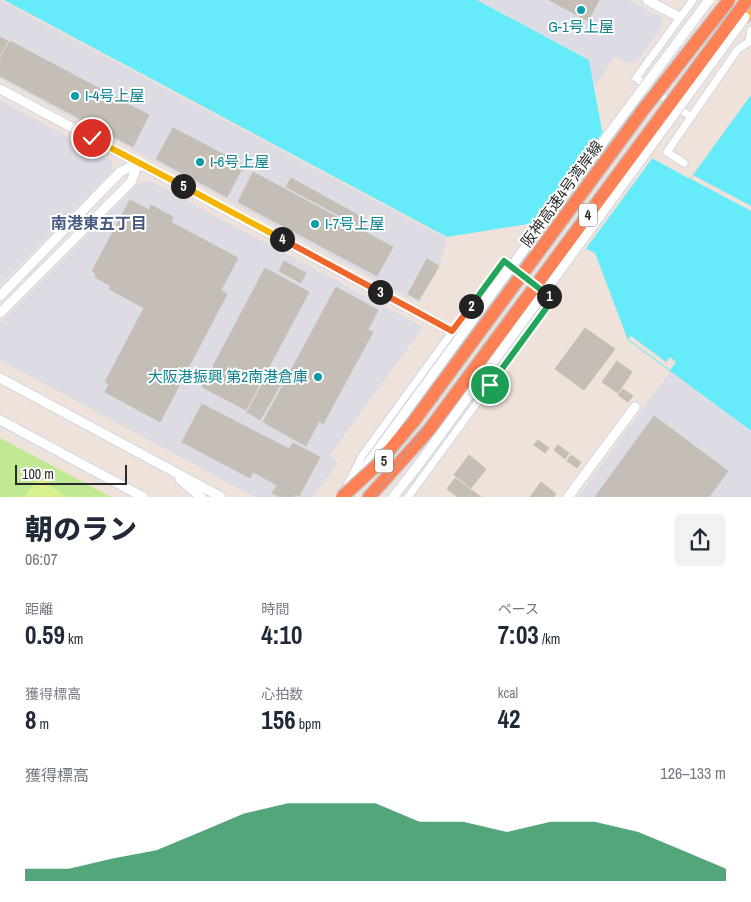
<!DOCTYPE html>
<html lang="ja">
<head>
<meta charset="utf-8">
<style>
  :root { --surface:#fff; --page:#f2f2f3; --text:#1f2937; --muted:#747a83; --accent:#0b8043 }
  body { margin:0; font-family:"Archivo Narrow","Noto Sans JP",sans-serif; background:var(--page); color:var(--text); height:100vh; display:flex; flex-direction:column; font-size:19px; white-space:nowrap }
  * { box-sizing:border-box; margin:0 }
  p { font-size:16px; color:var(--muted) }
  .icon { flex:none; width:28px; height:28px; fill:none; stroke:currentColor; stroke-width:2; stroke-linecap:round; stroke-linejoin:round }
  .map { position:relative; height:497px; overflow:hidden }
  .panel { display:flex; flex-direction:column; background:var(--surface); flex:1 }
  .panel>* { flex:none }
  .scale { position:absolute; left:15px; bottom:12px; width:112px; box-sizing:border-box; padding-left:5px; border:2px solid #2a2a2a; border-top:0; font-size:14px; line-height:18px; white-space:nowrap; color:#2a2a2a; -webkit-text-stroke:4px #fff; paint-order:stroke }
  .pin { position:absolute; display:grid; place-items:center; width:42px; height:42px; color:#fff; margin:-21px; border:2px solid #fff; border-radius:50%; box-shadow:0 1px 5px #0007 }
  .km { position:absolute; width:25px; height:25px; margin:-12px; border-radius:50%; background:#222; color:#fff; font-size:14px; line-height:25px; text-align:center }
  .round { display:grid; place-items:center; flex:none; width:52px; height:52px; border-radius:8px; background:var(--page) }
  .overview { display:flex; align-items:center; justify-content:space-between; height:85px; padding:0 25px }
  h1 { font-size:28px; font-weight:800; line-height:38px }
  .stats { display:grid; grid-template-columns:repeat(3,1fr); gap:8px; height:85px; padding:5px 25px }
  .stats div { display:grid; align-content:center }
  .stats b { font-size:25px; font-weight:800 }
  .stats small { font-size:14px; font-weight:400 }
  .stats p { font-size:14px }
  .chart { height:140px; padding:10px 25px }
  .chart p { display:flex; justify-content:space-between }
  .chart svg { width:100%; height:90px; margin-top:5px; fill:var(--accent); opacity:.7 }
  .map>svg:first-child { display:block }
  .industrial { fill:#dddce5 }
  .green { fill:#bfe993 }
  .pitch { fill:#d8f18d }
  .water { fill:#65ebf9 }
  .pier { fill:#eee2db }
  .building { fill:#c5beb7; stroke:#c9beb4 }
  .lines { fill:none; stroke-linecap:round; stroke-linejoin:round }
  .minor-casing { stroke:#d0d7e4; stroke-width:9 }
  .tertiary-casing { stroke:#d0d7e4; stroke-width:11 }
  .primary-casing { stroke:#c3c3c3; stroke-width:14 }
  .motorway-casing { stroke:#c3c3c3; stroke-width:15 }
  .minor { stroke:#fff; stroke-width:7 }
  .tertiary { stroke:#fff; stroke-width:9 }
  .primary { stroke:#fcb751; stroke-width:11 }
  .motorway { stroke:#ff8155; stroke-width:12 }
  .tram { stroke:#9da5b6; stroke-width:1 }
  .tertiary-bridge-casing { stroke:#d0d7e4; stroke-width:11; stroke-linecap:butt }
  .motorway-bridge-casing { stroke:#c3c3c3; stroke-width:15; stroke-linecap:butt }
  .tertiary-bridge { stroke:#fff; stroke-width:9 }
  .motorway-bridge { stroke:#ff8155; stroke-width:12 }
  .split-1-casing { stroke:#fff; stroke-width:10 }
  .split-2-casing { stroke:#fff; stroke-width:10 }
  .split-3-casing { stroke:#fff; stroke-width:10 }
  .split-4-casing { stroke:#fff; stroke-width:10 }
  .split-5-casing { stroke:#fff; stroke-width:10 }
  .split-6-casing { stroke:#fff; stroke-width:10 }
  .split-1 { stroke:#22a559; stroke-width:6 }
  .split-2 { stroke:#22a559; stroke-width:6 }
  .split-3 { stroke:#f0652b; stroke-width:6 }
  .split-4 { stroke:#f0652b; stroke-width:6 }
  .split-5 { stroke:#f5b400; stroke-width:6 }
  .split-6 { stroke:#f5b400; stroke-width:6 }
  .culture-dot { fill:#0f9aa8; stroke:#fff; stroke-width:2 }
  .labels { text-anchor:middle; stroke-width:4; stroke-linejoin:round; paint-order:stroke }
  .shield { fill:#fff; stroke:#6a6a6a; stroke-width:1 }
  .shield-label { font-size:14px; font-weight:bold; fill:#2a2a2a }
  .culture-label { font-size:15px; fill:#0d838f; stroke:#fff; text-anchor:start }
  .street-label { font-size:15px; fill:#2a2a2a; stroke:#fff }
  .neighbourhood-label { font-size:16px; font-weight:bold; fill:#475a7f; stroke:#fff }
</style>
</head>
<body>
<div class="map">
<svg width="751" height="497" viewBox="0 0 751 497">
  <rect width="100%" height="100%" fill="#eee2db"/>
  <path class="industrial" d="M0,0L447,239L440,265L419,303L0,79Z
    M478,0H629L661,17L663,26L636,62L627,63L615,56L595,87L589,59Z
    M0,100L111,160L113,171L0,285Z
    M150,181L423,327L330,455L338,463L313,497H255L0,360V323L139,183Z
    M670,372L751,432V497H578Z"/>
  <path class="green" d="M0,438L111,497H0Z"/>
  <path class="pitch" d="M39,477L66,497H23Z"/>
  <path class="water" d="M4,0H477L589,60L602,131L690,179L751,95V431L628,340L595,253L534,223L447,237Z"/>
  <path class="pier" d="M605,129L654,156L585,250L534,226Z
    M693,175L751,206V211L691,179Z
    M631,336L666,362L670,357L676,362L670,370L628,339Z"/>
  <path class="building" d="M549,0H599L588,21Z
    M0,37L8,41L0,55Z
    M10,41L149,115L133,147L0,76V58Z
    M173,128L244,165L227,197L156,159Z
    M253,172L393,247L377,276L238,202Z
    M291,178L367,220L363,228L286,187Z
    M130,200L149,210L151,205L173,217L171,222L238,258L221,290L227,294L160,422L105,392L109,384L105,382L144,308L109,289L111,286L95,277L96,274L92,271Z
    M427,259L439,266L419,300L408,294Z
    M284,261L306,273L301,283L279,271Z
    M265,268L309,292L246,410L202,387Z
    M336,287L378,310L368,330L373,332L323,424L319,421L306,446L263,422Z
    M585,328L615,349L584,390L555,369Z
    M617,361L632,372L618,393L602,382Z
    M268,374L282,382L260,420L247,412Z
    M623,389L633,396L628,402L618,395Z
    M202,404L289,449L293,443L320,457L299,496L295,494L294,497H280L272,493L277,485L253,472L250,478L182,442Z
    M654,416L728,471L709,497H595Z
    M538,440L549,448L545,453L534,445Z
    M558,445L569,453L565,459L554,450Z
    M469,455L486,469L471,488L454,475Z
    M571,455L581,462L577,468L567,461Z
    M455,478L481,497H458L447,489Z
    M541,482L556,494L553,497H530Z"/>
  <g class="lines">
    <defs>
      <path id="minor" d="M749,42L751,30
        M691,117L636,78L693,0
        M684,163L667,152L738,49L749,42
        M345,490L362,456L504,261L553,299L408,497"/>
      <path id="tertiary" d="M647,0L679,17
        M0,89L452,331
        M0,296L120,172L138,163
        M0,313L131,182L138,163
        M0,378L221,497
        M0,420L143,497
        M358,477L383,443
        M180,479L201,497
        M393,497L416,468
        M568,497L635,407"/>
      <path id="primary" d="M745,17L751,9"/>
      <path id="motorway" d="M369,497L429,430"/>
    </defs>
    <use href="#minor" class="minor-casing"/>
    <use href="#tertiary" class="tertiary-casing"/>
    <use href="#primary" class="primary-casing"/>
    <use href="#motorway" class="motorway-casing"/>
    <use href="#minor" class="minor"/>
    <use href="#tertiary" class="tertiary"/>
    <use href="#primary" class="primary"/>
    <use href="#motorway" class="motorway"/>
    <path class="tram" d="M373,497L539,275L739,0"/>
    <defs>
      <path id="tertiary-bridge" d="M383,443L568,189L709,0
        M416,468L745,17"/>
      <path id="motorway-bridge" d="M429,430L747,0
        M342,497L376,466L414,421L643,110L729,0"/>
    </defs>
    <use href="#tertiary-bridge" class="tertiary-bridge-casing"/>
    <use href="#motorway-bridge" class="motorway-bridge-casing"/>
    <use href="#tertiary-bridge" class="tertiary-bridge"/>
    <use href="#motorway-bridge" class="motorway-bridge"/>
  </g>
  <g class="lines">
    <defs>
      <path id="split-1" d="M490,385L553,299L549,296"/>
      <path id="split-2" d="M471,306L504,261L549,296"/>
      <path id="split-3" d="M380,292L452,331L471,306"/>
      <path id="split-4" d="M282,239L380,292"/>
      <path id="split-5" d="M183,186L282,239"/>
      <path id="split-6" d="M92,138L183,186"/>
    </defs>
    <use href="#split-1" class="split-1-casing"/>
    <use href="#split-2" class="split-2-casing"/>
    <use href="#split-3" class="split-3-casing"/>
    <use href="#split-4" class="split-4-casing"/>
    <use href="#split-5" class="split-5-casing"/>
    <use href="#split-6" class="split-6-casing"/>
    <use href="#split-1" class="split-1"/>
    <use href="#split-2" class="split-2"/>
    <use href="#split-3" class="split-3"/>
    <use href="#split-4" class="split-4"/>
    <use href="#split-5" class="split-5"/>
    <use href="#split-6" class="split-6"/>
  </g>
  <g class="culture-dot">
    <circle cx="581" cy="10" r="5"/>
    <circle cx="75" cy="96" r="5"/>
    <circle cx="200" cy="162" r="5"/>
    <circle cx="315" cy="224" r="5"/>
    <circle cx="318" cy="377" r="5"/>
  </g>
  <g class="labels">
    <g class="shield">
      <rect x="579" y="203.5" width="18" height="23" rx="4"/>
      <rect x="375" y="449.5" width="18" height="23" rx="4"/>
    </g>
    <g class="shield-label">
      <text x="588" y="220">4</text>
      <text x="384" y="466">5</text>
    </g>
    <g class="culture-label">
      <text x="581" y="32" text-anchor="middle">G-1号上屋</text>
      <text x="85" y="101">I-4号上屋</text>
      <text x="210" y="167">I-6号上屋</text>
      <text x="325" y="229">I-7号上屋</text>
      <text x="308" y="382" text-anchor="end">大阪港振興 第2南港倉庫</text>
    </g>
    <g class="street-label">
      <text transform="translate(562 194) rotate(-54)" y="5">阪神高速4号湾岸線</text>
    </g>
    <g class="neighbourhood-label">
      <text x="99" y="229">南港東五丁目</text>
    </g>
  </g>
</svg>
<div class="scale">100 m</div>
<div class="pin" style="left:490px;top:385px;background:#1e9e55"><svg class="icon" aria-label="arrive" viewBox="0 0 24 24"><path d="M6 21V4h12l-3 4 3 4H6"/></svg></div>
<div class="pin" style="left:92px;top:138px;background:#d93025"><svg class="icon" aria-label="check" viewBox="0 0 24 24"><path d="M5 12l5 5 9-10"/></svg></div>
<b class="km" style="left:549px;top:296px">1</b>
<b class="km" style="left:471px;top:306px">2</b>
<b class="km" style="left:380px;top:292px">3</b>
<b class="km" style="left:282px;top:239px">4</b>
<b class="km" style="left:183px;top:186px">5</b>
</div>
<section class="panel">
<div class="overview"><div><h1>朝のラン</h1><p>06:07</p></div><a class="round"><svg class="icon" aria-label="share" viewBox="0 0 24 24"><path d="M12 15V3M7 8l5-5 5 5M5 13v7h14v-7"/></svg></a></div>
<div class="stats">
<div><p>距離</p><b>0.59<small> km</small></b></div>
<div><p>時間</p><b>4:10</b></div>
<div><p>ペース</p><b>7:03<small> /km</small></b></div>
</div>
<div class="stats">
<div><p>獲得標高</p><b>8<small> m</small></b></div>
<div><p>心拍数</p><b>156<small> bpm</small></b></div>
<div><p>kcal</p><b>42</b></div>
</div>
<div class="chart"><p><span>獲得標高</span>126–133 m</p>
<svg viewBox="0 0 160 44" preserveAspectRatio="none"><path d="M0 44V38L10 38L20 33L30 29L40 20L50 11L60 6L70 6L80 6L90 15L100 15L110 20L120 15L130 15L140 20L150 29L160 38V44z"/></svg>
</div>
</section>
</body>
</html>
